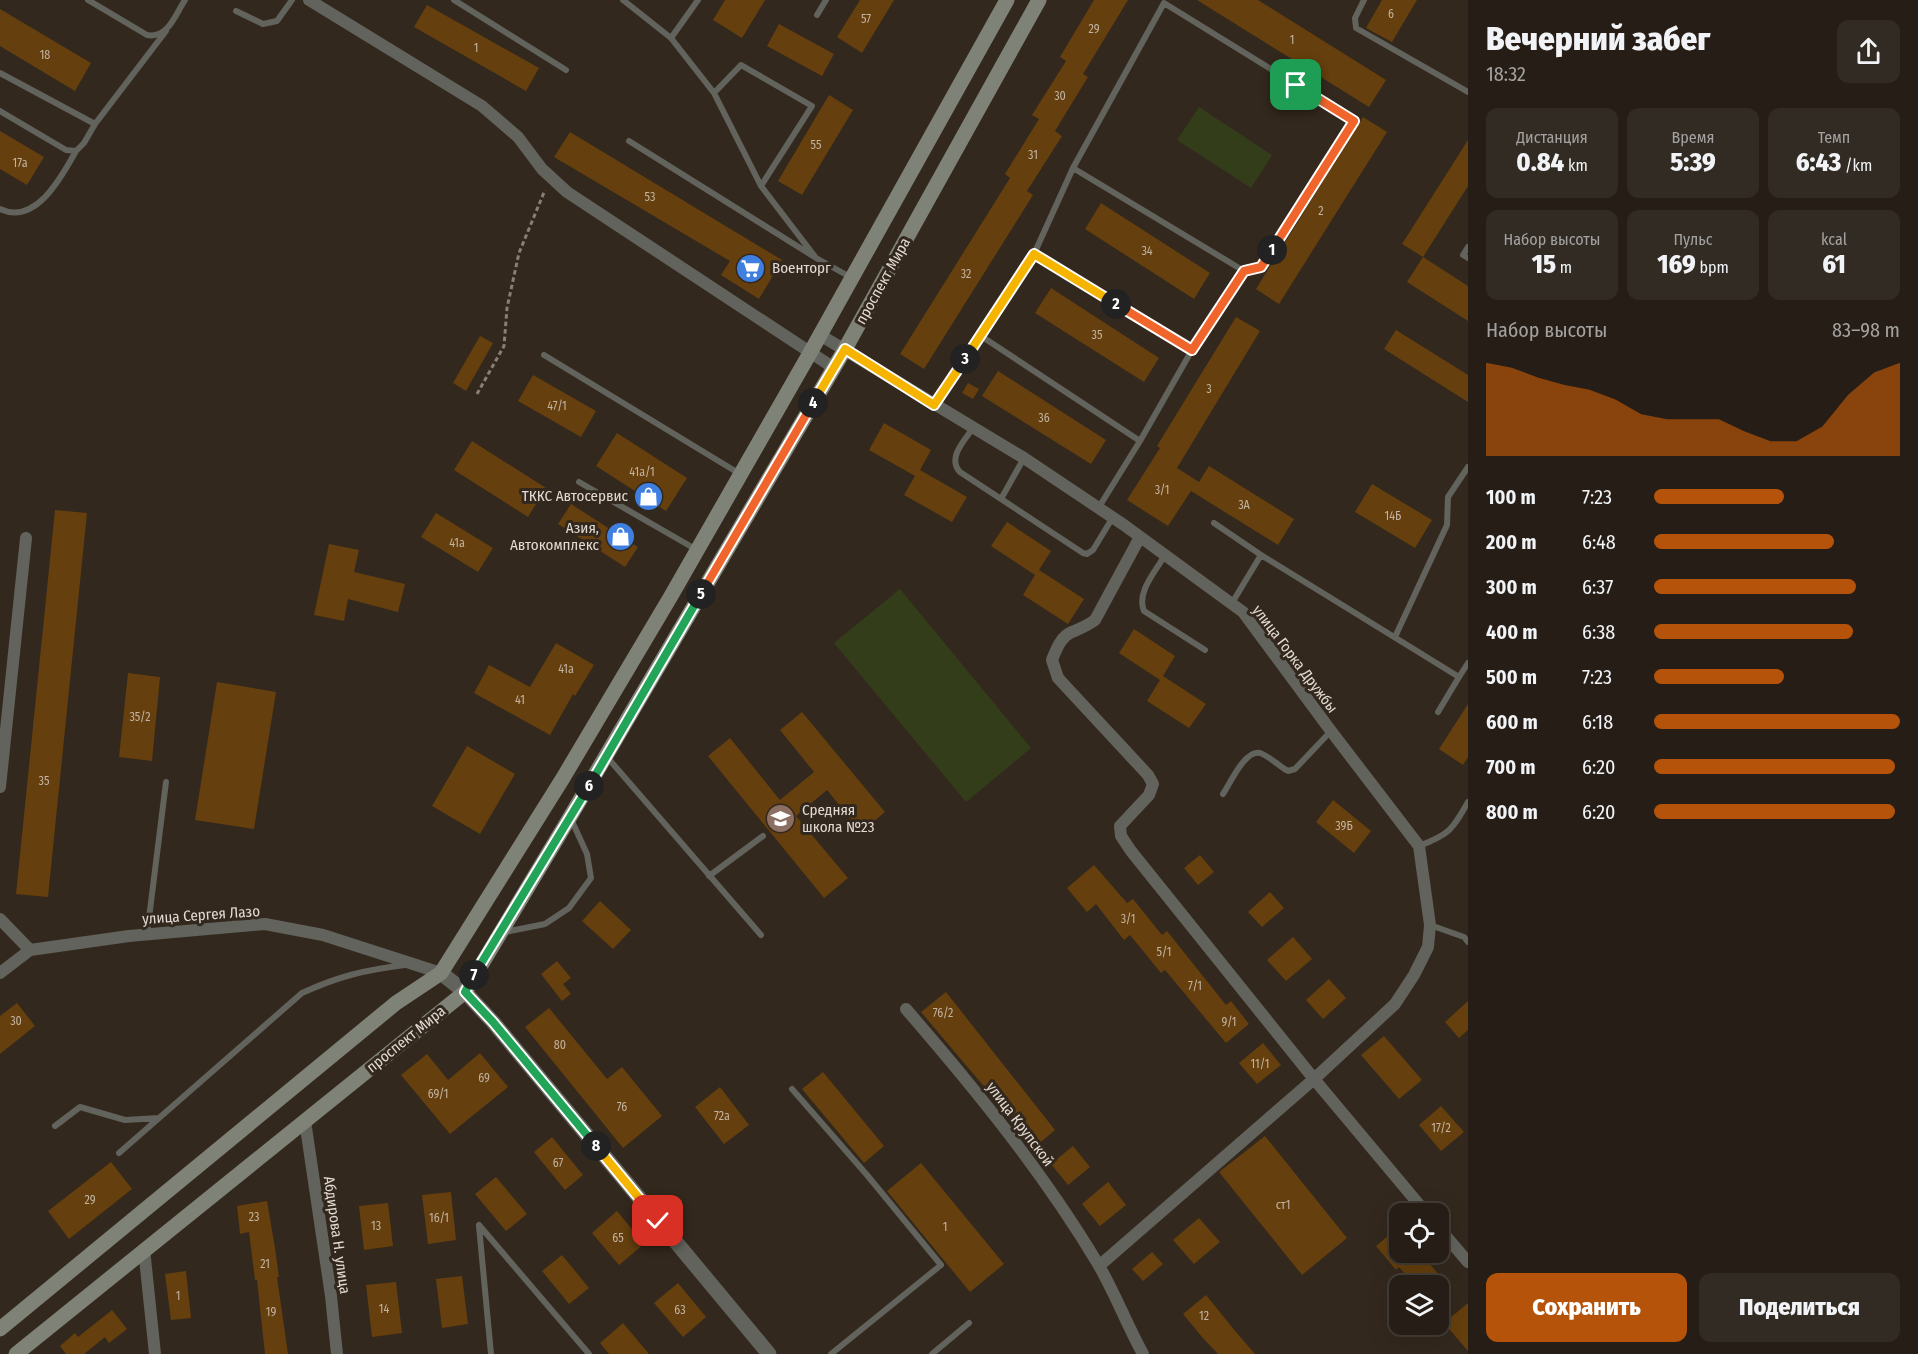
<!DOCTYPE html>
<html lang="ru">
<head>
<meta charset="utf-8">
<style>
  :root { --surface:#261e16; --page:#322b23; --text:#f1f3f6; --muted:#a4a2a1; --line:#423c35; --accent:#b45309 }
  body { margin:0; font-family:"Fira Sans Condensed",sans-serif; background:var(--page); color:var(--text); height:100vh; display:flex; flex-direction:column; font-size:22px; white-space:nowrap }
  * { box-sizing:border-box; margin:0 }
  p { font-size:20px; color:var(--muted) }
  .icon { flex:none; width:33px; height:33px; fill:none; stroke:currentColor; stroke-width:2; stroke-linecap:round; stroke-linejoin:round }
  .map { position:relative; flex:1; overflow:hidden }
  .sheet { display:flex; flex-direction:column; background:var(--surface); width:450px }
  .sheet>* { flex:none }
  .fabs { position:absolute; left:1389px; top:1203px; display:grid; gap:12px }
  .fabs a { display:grid; place-items:center; width:60px; height:60px; border-radius:12px; background:var(--surface); box-shadow:0 6px 24px #0002,0 0 0 2px var(--line); font-size:30px }
  .pin { position:absolute; display:grid; place-items:center; width:51px; height:51px; color:#fff; margin:-26px; border-radius:12px; box-shadow:0 3px 9px #0006 }
  .km { position:absolute; width:30px; height:30px; margin:-15px; border-radius:50%; background:#222; color:#fff; font-size:16px; line-height:30px; text-align:center }
  .round { display:grid; place-items:center; flex:none; width:63px; height:63px; border-radius:12px; background:var(--page) }
  .headline { display:flex; align-items:center; justify-content:space-between; height:102px; padding:0 18px }
  h1 { font-size:33px; font-weight:800; line-height:45px }
  .metrics { display:grid; grid-template-columns:repeat(3,1fr); gap:9px; height:102px; padding:6px 18px }
  .metrics div { display:grid; align-content:center; border-radius:12px; background:var(--page); text-align:center }
  .metrics b { font-size:26px; font-weight:800 }
  .metrics small { font-size:16px; font-weight:400 }
  .metrics p { font-size:16px }
  .chart { height:168px; padding:12px 18px }
  .chart p { display:flex; justify-content:space-between }
  .chart svg { width:100%; height:108px; margin-top:6px; fill:var(--accent); opacity:.7 }
  .button { display:flex; gap:12px; margin-top:auto; padding:12px 18px }
  .button a { flex:1; height:69px; border-radius:12px; background:var(--accent); color:#fff; font-size:24px; font-weight:800; line-height:69px; text-align:center }
  .button a+a { background:var(--page); color:var(--text) }
  ul { padding:0 18px; list-style:none; font-size:20px }
  li { display:grid; grid-template-columns:96px 72px 1fr; align-items:center; height:45px }
  li i { height:15px; border-radius:8px; background:var(--accent) }
  main { display:flex; flex:1; min-height:0 }
  .map>svg:first-child { display:block }
  .green { fill:#343d1a }
  .building { fill:#653f0d }
  .lines { fill:none; stroke-linecap:round; stroke-linejoin:round }
  .path { stroke:#897f76; stroke-width:3; stroke-dasharray:4.5 3; stroke-linecap:butt }
  .service { stroke:#61635c; stroke-width:6 }
  .minor { stroke:#61635c; stroke-width:12 }
  .tertiary { stroke:#61635c; stroke-width:15 }
  .secondary { stroke:#7f8277; stroke-width:15 }
  .split-1-casing { stroke:#fff; stroke-width:12 }
  .split-2-casing { stroke:#fff; stroke-width:12 }
  .split-3-casing { stroke:#fff; stroke-width:12 }
  .split-4-casing { stroke:#fff; stroke-width:12 }
  .split-5-casing { stroke:#fff; stroke-width:12 }
  .split-6-casing { stroke:#fff; stroke-width:12 }
  .split-7-casing { stroke:#fff; stroke-width:12 }
  .split-8-casing { stroke:#fff; stroke-width:12 }
  .split-9-casing { stroke:#fff; stroke-width:12 }
  .split-1 { stroke:#f0652b; stroke-width:8 }
  .split-2 { stroke:#f0652b; stroke-width:8 }
  .split-3 { stroke:#f5b400; stroke-width:8 }
  .split-4 { stroke:#f5b400; stroke-width:8 }
  .split-5 { stroke:#f0652b; stroke-width:8 }
  .split-6 { stroke:#22a559; stroke-width:8 }
  .split-7 { stroke:#22a559; stroke-width:8 }
  .split-8 { stroke:#22a559; stroke-width:8 }
  .split-9 { stroke:#f5b400; stroke-width:8 }
  .labels { text-anchor:middle; stroke-width:6; stroke-linejoin:round; paint-order:stroke }
  .number-label { font-size:12px; fill:#c3b3a2 }
  .poi-label { font-size:15px; fill:#e2dad3; stroke:#33281d; text-anchor:start }
  .street-label { font-size:15px; fill:#e2dad3; stroke:#33281d }
</style>
</head>
<body>
<main>
<div class="map">
<svg width="1468" height="1354" viewBox="0 0 1468 1354">
  <rect width="100%" height="100%" fill="#33281d"/>
  <path class="green" d="M1199,107L1272,155L1251,188L1177,140Z
    M900,589L1031,748L966,802L834,643Z"/>
  <path class="building" d="M725,0H765L742,38L713,20Z
    M860,0H894L862,53L837,37Z
    M1094,0H1128L1083,74L1088,77L1055,131L1062,136L1027,191L1033,195L924,369L900,354L1010,178L1005,174L1039,119L1032,115L1066,61L1060,57Z
    M1197,0H1258L1386,80L1369,107Z
    M1382,0H1417L1392,42L1366,28Z
    M427,5L539,68L526,91L414,27Z
    M0,9L91,63L75,91L0,46Z
    M779,24L834,54L822,76L767,46Z
    M829,95L853,110L802,195L778,181Z
    M1363,117L1387,132L1279,304L1256,289Z
    M0,131L44,157L27,185L0,169Z
    M570,132L782,260L759,299L721,275L730,261L554,157Z
    M1468,140V186L1423,257L1402,244Z
    M1101,203L1210,273L1194,299L1085,229Z
    M1423,257L1468,286V321L1407,282Z
    M1051,288L1159,358L1144,382L1035,313Z
    M1236,317L1260,331L1177,468L1199,482L1209,466L1294,519L1278,545L1191,491L1168,526L1127,500L1160,448L1157,446Z
    M1396,330L1468,375V402L1384,349Z
    M480,336L493,343L466,391L453,383Z
    M998,371L1106,440L1091,464L982,396Z
    M533,375L596,411L581,437L518,401Z
    M968,383L979,389L973,399L962,393Z
    M884,423L931,450L920,470L967,497L952,522L904,495L915,476L869,450Z
    M617,433L687,478L666,511L596,466Z
    M472,441L546,488L528,517L454,470Z
    M1372,484L1432,520L1415,548L1355,512Z
    M571,504L638,547L625,567L558,524Z
    M55,510L87,513L48,897L16,894Z
    M436,513L493,548L478,572L421,537Z
    M1007,522L1051,551L1039,570L1084,599L1068,624L1023,595L1035,575L991,546Z
    M329,544L359,550L354,572L405,584L398,612L348,599L344,621L314,615Z
    M1134,629L1175,656L1163,676L1206,704L1189,728L1147,701L1160,680L1119,653Z
    M556,643L594,665L575,696L573,694L550,735L474,693L489,665L530,687Z
    M128,673L160,677L152,761L119,757Z
    M217,682L276,692L254,829L195,820Z
    M1468,704V757L1463,765L1439,749Z
    M802,712L885,812L861,832L827,790L796,816L848,878L824,898L708,756L730,738L780,800L814,772L780,730Z
    M467,746L515,774L480,834L432,806Z
    M1333,800L1371,831L1354,853L1316,822Z
    M1200,855L1214,872L1198,885L1184,868Z
    M1094,865L1127,903L1133,899L1162,935L1167,931L1226,1005L1231,1001L1249,1024L1226,1043L1165,970L1161,973L1130,935L1124,940L1096,904L1087,912L1067,888Z
    M1270,892L1284,908L1262,927L1248,912Z
    M600,901L631,930L613,949L582,921Z
    M1293,937L1312,959L1286,981L1267,960Z
    M557,961L571,978L563,984L571,994L562,1001L541,974Z
    M1329,979L1346,998L1323,1019L1306,1000Z
    M946,992L1055,1130L1035,1147L921,1012Z
    M1468,1001V1030L1459,1038L1445,1022Z
    M17,1003L35,1026L0,1054V1016Z
    M549,1008L607,1079L622,1067L662,1116L623,1148L525,1027Z
    M1384,1036L1422,1080L1399,1099L1361,1055Z
    M1263,1043L1281,1065L1257,1084L1239,1063Z
    M480,1053L508,1087L450,1134L401,1075L427,1054L448,1080Z
    M823,1072L884,1146L864,1163L802,1089Z
    M720,1087L749,1125L724,1144L695,1107Z
    M1441,1106L1464,1132L1441,1151L1419,1125Z
    M1265,1136L1347,1238L1302,1275L1219,1172Z
    M552,1137L583,1175L565,1190L534,1152Z
    M1073,1146L1090,1167L1068,1185L1051,1164Z
    M111,1162L132,1189L69,1239L48,1211Z
    M921,1163L1004,1264L970,1292L887,1191Z
    M496,1177L527,1214L506,1231L475,1194Z
    M1108,1182L1126,1205L1100,1226L1082,1204Z
    M451,1192L456,1240L428,1244L422,1195Z
    M267,1201L275,1248L279,1277H277L288,1354H265L257,1280H255L249,1232L240,1234L237,1206Z
    M388,1203L393,1246L364,1250L359,1206Z
    M617,1211L644,1244L619,1265L592,1233Z
    M1199,1218L1220,1242L1194,1264L1173,1240Z
    M1400,1226V1252H1420L1448,1286H1415L1399,1267L1396,1270L1376,1246Z
    M1152,1252L1163,1264L1143,1281L1132,1269Z
    M562,1255L589,1288L569,1304L542,1271Z
    M186,1271L191,1318L171,1320L165,1274Z
    M462,1276L468,1324L442,1328L436,1279Z
    M396,1282L402,1333L372,1337L366,1285Z
    M678,1283L706,1317L683,1337L654,1303Z
    M1206,1295L1236,1332L1255,1354H1218L1202,1337L1183,1314Z
    M1468,1303V1351L1444,1323Z
    M112,1310L127,1329L109,1343L105,1337L84,1354H66L60,1346L75,1333L78,1337Z
    M623,1323L649,1354H609L600,1343Z"/>
  <g class="lines">
    <path class="path" d="M477,394L504,346L507,308L519,253L545,190"/>
    <path class="service" d="M88,0L147,35C168,39 175,15 185,0
      M454,0L566,70
      M623,0L671,38L714,93L761,186L816,258L852,278
      M1364,0L1355,18L1356,28L1468,92
      M236,11L263,24L277,21L292,0
      M817,15L826,0
      M671,38L698,0
      M0,73L95,124L166,31
      M714,93L741,65L812,106L761,186
      M0,111L66,150L76,151L84,143L95,124
      M629,141L813,256
      M1073,168L1244,271
      M0,209C36,226 62,176 76,151
      M1468,247L1463,255L1468,258
      M1034,254L1192,350
      M981,336L1140,441
      M544,355L740,474
      M934,404L1034,254L1073,168L1164,3L1355,121L1261,267L1244,271L1192,350L1140,441L1099,507
      M973,428C964,441 947,458 960,472L1083,553L1087,554L1093,550L1113,517
      M579,482L697,550
      M1001,499L1024,458
      M1214,523L1261,555L1232,603
      M1165,555C1156,571 1136,592 1144,611L1205,650
      M1261,555L1459,677L1468,663
      M1395,637L1447,525L1448,497L1468,467
      M1438,712L1459,677
      M607,757L761,935
      M1223,794C1230,784 1245,749 1260,753C1269,756 1279,766 1288,771L1295,769L1331,731
      M1419,846C1450,834 1452,830 1468,802
      M709,876L763,836
      M1430,925L1464,937L1468,942
      M505,932L545,924L569,908L591,878L587,854L571,819
      M147,934L166,782
      M792,1089L867,1175L941,1265L831,1354
      M55,1126L80,1107L125,1120L159,1118
      M119,1153L302,993C339,976 365,970 405,965
      M479,1225L589,1354
      M479,1226L491,1354
      M932,1354L969,1323"/>
    <path class="minor" d="M309,0L482,106L518,137L542,169L567,192L834,368
      M820,335L1024,458L1124,525L1243,612L1331,731L1419,846L1430,925L1428,947L1414,975L1395,1004L1314,1079L1099,1266
      M1140,537L1095,620C1087,626 1081,628 1072,632C1061,636 1056,650 1052,660L1058,678L1148,775L1153,784L1149,795L1120,826L1121,836L1131,851L1314,1079L1427,1214
      M0,787L26,538
      M0,919L30,950L0,973
      M30,950L129,936L265,924L323,935L441,973
      M906,1009C976,1090 1043,1172 1098,1264C1115,1293 1127,1325 1143,1354
      M305,1121L331,1296L337,1354
      M1438,1227L1468,1262
      M144,1249L155,1354"/>
    <path class="tertiary" d="M441,973L465,992L493,1022L769,1354"/>
    <path class="secondary" d="M0,1329L396,1003L441,973L563,778L671,596L810,353L1007,0
      M16,1354L465,992L570,817L845,349L1039,0"/>
  </g>
  <g class="lines">
    <defs>
      <path id="split-1" d="M1272,250L1354,121L1296,85"/>
      <path id="split-2" d="M1116,304L1192,350L1244,271L1261,267L1272,250"/>
      <path id="split-3" d="M965,359L1034,254L1116,304"/>
      <path id="split-4" d="M813,403L845,349L934,405L965,359"/>
      <path id="split-5" d="M701,594L813,403"/>
      <path id="split-6" d="M589,786L701,594"/>
      <path id="split-7" d="M474,975L589,786"/>
      <path id="split-8" d="M474,975L465,992L493,1022L596,1146"/>
      <path id="split-9" d="M596,1146L658,1221"/>
    </defs>
    <use href="#split-1" class="split-1-casing"/>
    <use href="#split-2" class="split-2-casing"/>
    <use href="#split-3" class="split-3-casing"/>
    <use href="#split-4" class="split-4-casing"/>
    <use href="#split-5" class="split-5-casing"/>
    <use href="#split-6" class="split-6-casing"/>
    <use href="#split-7" class="split-7-casing"/>
    <use href="#split-8" class="split-8-casing"/>
    <use href="#split-9" class="split-9-casing"/>
    <use href="#split-1" class="split-1"/>
    <use href="#split-2" class="split-2"/>
    <use href="#split-3" class="split-3"/>
    <use href="#split-4" class="split-4"/>
    <use href="#split-5" class="split-5"/>
    <use href="#split-6" class="split-6"/>
    <use href="#split-7" class="split-7"/>
    <use href="#split-8" class="split-8"/>
    <use href="#split-9" class="split-9"/>
  </g>
  <defs>
    <symbol id="supermarket-disc" viewBox="-11 -11 22 22"><circle r="9.5" fill="#3f7fe0" stroke="#33281d"/><path d="M-6-5.5h2.5l.6 2H6L4.5 2H-2.5L-4.4-4H-6ZM-1.5 3.2a1.3 1.3 0 1 0 .1 0ZM3 3.2a1.3 1.3 0 1 0 .1 0Z" fill="#fff"/></symbol>
    <symbol id="shop-disc" viewBox="-11 -11 22 22"><circle r="9.5" fill="#3f7fe0" stroke="#33281d"/><path d="M-5-2.5h2.3a2.7 3.5 0 0 1 5.4 0H5L5.5 6h-11ZM-1.5-2.5h3a1.5 2.3 0 0 0-3 0Z" fill="#fff"/></symbol>
    <symbol id="school-disc" viewBox="-11 -11 22 22"><circle r="9.5" fill="#8d6e63" stroke="#33281d"/><path d="M0-5L7-2L0 1L-7-2ZM-4 1L0 2.5L4 1V4Q0 6-4 4Z" fill="#fff"/></symbol>
  </defs>
  <g fill-rule="evenodd">
    <use href="#supermarket-disc" x="734" y="252" width="33" height="33"/>
    <use href="#shop-disc" x="632" y="480" width="33" height="33"/>
    <use href="#shop-disc" x="604" y="520" width="33" height="33"/>
    <use href="#school-disc" x="764" y="802" width="33" height="33"/>
  </g>
  <g class="labels">
    <g class="number-label">
      <text x="1391" y="18">6</text>
      <text x="866" y="23">57</text>
      <text x="1094" y="33">29</text>
      <text x="1292" y="44">1</text>
      <text x="476" y="52">1</text>
      <text x="45" y="59">18</text>
      <text x="1060" y="100">30</text>
      <text x="816" y="149">55</text>
      <text x="1033" y="159">31</text>
      <text x="20" y="167">17а</text>
      <text x="650" y="201">53</text>
      <text x="1321" y="215">2</text>
      <text x="1147" y="255">34</text>
      <text x="966" y="278">32</text>
      <text x="1097" y="339">35</text>
      <text x="1209" y="393">3</text>
      <text x="557" y="410">47/1</text>
      <text x="1044" y="422">36</text>
      <text x="642" y="476">41а/1</text>
      <text x="1162" y="494">3/1</text>
      <text x="1244" y="509">3А</text>
      <text x="1393" y="520">14Б</text>
      <text x="457" y="547">41а</text>
      <text x="566" y="673">41а</text>
      <text x="520" y="704">41</text>
      <text x="140" y="721">35/2</text>
      <text x="44" y="785">35</text>
      <text x="1344" y="830">39Б</text>
      <text x="1128" y="923">3/1</text>
      <text x="1164" y="956">5/1</text>
      <text x="1195" y="990">7/1</text>
      <text x="943" y="1017">76/2</text>
      <text x="16" y="1025">30</text>
      <text x="1229" y="1026">9/1</text>
      <text x="560" y="1049">80</text>
      <text x="1260" y="1068">11/1</text>
      <text x="484" y="1082">69</text>
      <text x="438" y="1098">69/1</text>
      <text x="622" y="1111">76</text>
      <text x="722" y="1120">72а</text>
      <text x="1441" y="1132">17/2</text>
      <text x="558" y="1167">67</text>
      <text x="90" y="1204">29</text>
      <text x="1283" y="1209">ст1</text>
      <text x="254" y="1221">23</text>
      <text x="439" y="1222">16/1</text>
      <text x="376" y="1230">13</text>
      <text x="945" y="1231">1</text>
      <text x="618" y="1242">65</text>
      <text x="265" y="1268">21</text>
      <text x="178" y="1300">1</text>
      <text x="384" y="1313">14</text>
      <text x="680" y="1314">63</text>
      <text x="271" y="1316">19</text>
      <text x="1204" y="1320">12</text>
    </g>
    <g class="poi-label">
      <text x="772" y="273">Военторг</text>
      <text x="628" y="501" text-anchor="end">ТККС Автосервис</text>
      <text x="599" y="533" text-anchor="end">Азия,<tspan x="599" dy="17">Автокомплекс</tspan></text>
      <text x="802" y="815">Средняя<tspan x="802" dy="17">школа №23</tspan></text>
    </g>
    <g class="street-label">
      <text transform="translate(883 281) rotate(-61)" y="5">проспект Мира</text>
      <text transform="translate(1295 659) rotate(53)" y="5">улица Горка Дружбы</text>
      <text transform="translate(201 915) rotate(-4)" y="5">улица Сергея Лазо</text>
      <text transform="translate(406 1039) rotate(-39)" y="5">проспект Мира</text>
      <text transform="translate(1020 1124) rotate(53)" y="5">улица Крупской</text>
      <text transform="translate(337 1235) rotate(82)" y="5">Абдирова Н. улица</text>
    </g>
  </g>
</svg>
<div class="fabs">
<a><svg class="icon" aria-label="locate" viewBox="0 0 24 24"><circle cx="12" cy="12" r="6"/><path d="M12 2v4M12 18v4M2 12h4M18 12h4"/></svg></a>
<a><svg class="icon" aria-label="layers" viewBox="0 0 24 24"><path d="M12 4l9 5-9 5-9-5zM3 14l9 5 9-5"/></svg></a>
</div>
<div class="pin" style="left:1296px;top:85px;background:#1e9e55"><svg class="icon" aria-label="arrive" viewBox="0 0 24 24"><path d="M6 21V4h12l-3 4 3 4H6"/></svg></div>
<div class="pin" style="left:658px;top:1221px;background:#d93025"><svg class="icon" aria-label="check" viewBox="0 0 24 24"><path d="M5 12l5 5 9-10"/></svg></div>
<b class="km" style="left:1272px;top:250px">1</b>
<b class="km" style="left:1116px;top:304px">2</b>
<b class="km" style="left:965px;top:359px">3</b>
<b class="km" style="left:813px;top:403px">4</b>
<b class="km" style="left:701px;top:594px">5</b>
<b class="km" style="left:589px;top:786px">6</b>
<b class="km" style="left:474px;top:975px">7</b>
<b class="km" style="left:596px;top:1146px">8</b>
</div>
<section class="sheet">
<div class="headline"><div><h1>Вечерний забег</h1><p>18:32</p></div><a class="round"><svg class="icon" aria-label="share" viewBox="0 0 24 24"><path d="M12 15V3M7 8l5-5 5 5M5 13v7h14v-7"/></svg></a></div>
<div class="metrics">
<div><p>Дистанция</p><b>0.84<small> km</small></b></div>
<div><p>Время</p><b>5:39</b></div>
<div><p>Темп</p><b>6:43<small> /km</small></b></div>
</div>
<div class="metrics">
<div><p>Набор высоты</p><b>15<small> m</small></b></div>
<div><p>Пульс</p><b>169<small> bpm</small></b></div>
<div><p>kcal</p><b>61</b></div>
</div>
<div class="chart"><p><span>Набор высоты</span>83–98 m</p>
<svg viewBox="0 0 160 44" preserveAspectRatio="none"><path d="M0 44V6L10 8L20 12L30 15L40 17L50 21L60 27L70 29L80 29L90 29L100 34L110 38L120 38L130 32L140 19L150 10L160 6V44z"/></svg>
</div>
<ul>
<li><b>100 m</b>7:23<i style="width:53%"></i></li>
<li><b>200 m</b>6:48<i style="width:73%"></i></li>
<li><b>300 m</b>6:37<i style="width:82%"></i></li>
<li><b>400 m</b>6:38<i style="width:81%"></i></li>
<li><b>500 m</b>7:23<i style="width:53%"></i></li>
<li><b>600 m</b>6:18<i style="width:100%"></i></li>
<li><b>700 m</b>6:20<i style="width:98%"></i></li>
<li><b>800 m</b>6:20<i style="width:98%"></i></li>
</ul>
<div class="button"><a>Сохранить</a><a>Поделиться</a></div>
</section>
</main>
</body>
</html>
